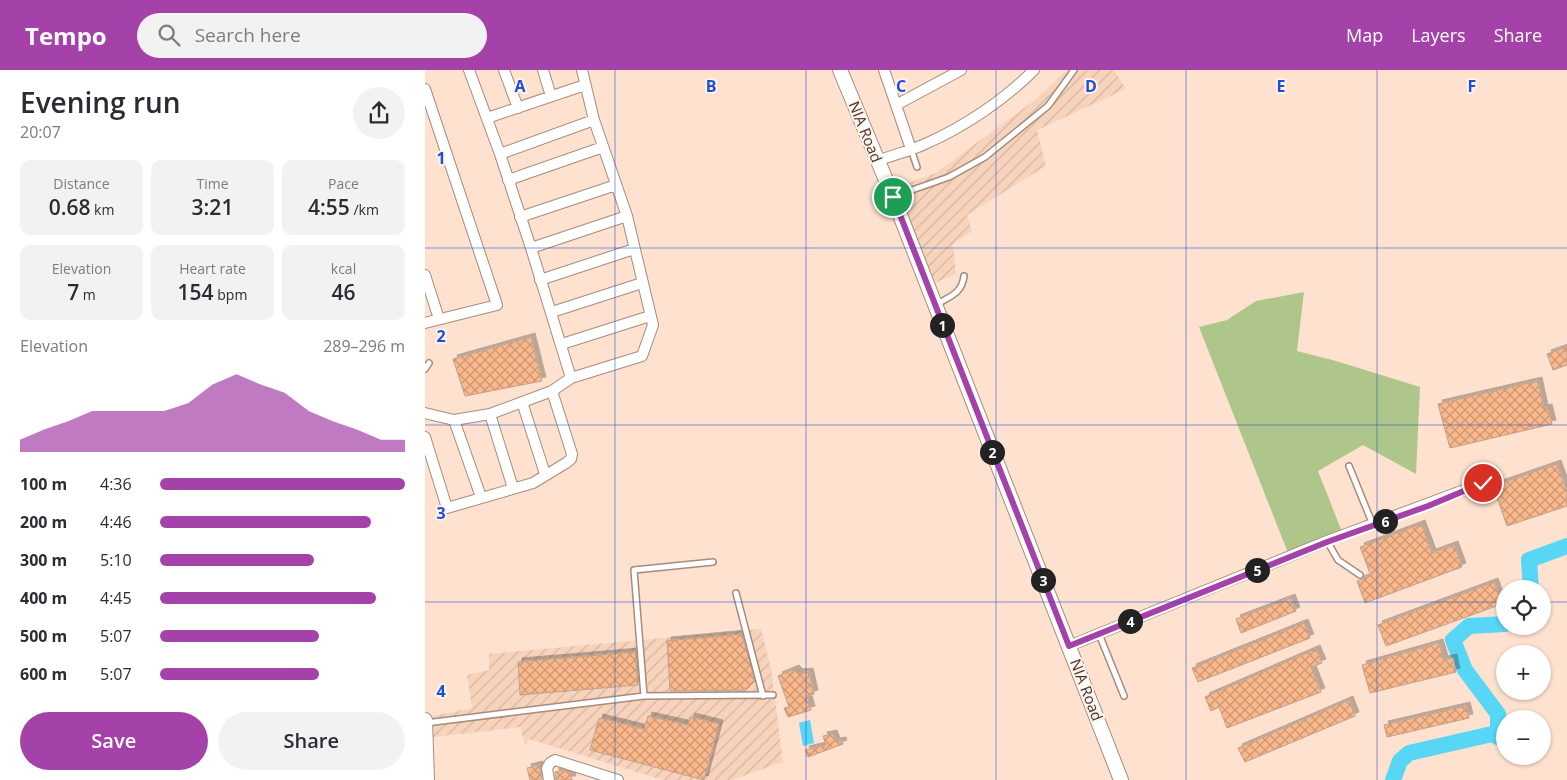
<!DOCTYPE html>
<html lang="en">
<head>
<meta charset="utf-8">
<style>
  :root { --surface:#fff; --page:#f2f2f3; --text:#2b2b33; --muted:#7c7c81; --accent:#a542a9 }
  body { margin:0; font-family:"Open Sans",sans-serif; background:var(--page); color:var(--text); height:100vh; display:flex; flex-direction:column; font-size:19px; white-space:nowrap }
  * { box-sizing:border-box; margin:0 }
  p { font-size:16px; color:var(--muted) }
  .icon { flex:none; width:28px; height:28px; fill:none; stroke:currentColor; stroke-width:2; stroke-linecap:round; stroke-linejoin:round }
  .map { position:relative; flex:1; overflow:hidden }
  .panel { display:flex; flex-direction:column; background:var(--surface); width:425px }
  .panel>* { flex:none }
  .tools { position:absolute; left:1071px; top:510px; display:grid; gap:10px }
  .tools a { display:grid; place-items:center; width:55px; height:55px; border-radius:50%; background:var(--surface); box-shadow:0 1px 4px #0004; font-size:25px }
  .pin { position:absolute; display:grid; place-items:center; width:42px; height:42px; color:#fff; margin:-21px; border:2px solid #fff; border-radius:50%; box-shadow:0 1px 5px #0007 }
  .km { position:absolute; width:25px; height:25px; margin:-12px; border-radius:50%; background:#222; color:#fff; font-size:14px; line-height:25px; text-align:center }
  .round { display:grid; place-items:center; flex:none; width:52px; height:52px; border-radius:26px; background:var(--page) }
  .summary { display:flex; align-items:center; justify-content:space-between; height:85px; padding:0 20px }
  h1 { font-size:28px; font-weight:600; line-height:38px }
  .stats { display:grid; grid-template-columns:repeat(3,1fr); gap:8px; height:85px; padding:5px 20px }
  .stats div { display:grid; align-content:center; border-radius:10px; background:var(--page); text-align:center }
  .stats b { font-size:21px; font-weight:600 }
  .stats small { font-size:14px; font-weight:400 }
  .stats p { font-size:14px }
  .chart { height:140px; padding:10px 20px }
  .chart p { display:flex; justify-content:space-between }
  .chart svg { width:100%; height:90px; margin-top:5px; fill:var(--accent); opacity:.7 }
  .cta { display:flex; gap:10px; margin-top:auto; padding:10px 20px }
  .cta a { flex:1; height:58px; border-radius:30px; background:var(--accent); color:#fff; font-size:20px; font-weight:600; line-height:58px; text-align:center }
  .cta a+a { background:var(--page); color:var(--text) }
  ul { padding:0 20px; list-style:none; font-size:16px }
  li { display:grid; grid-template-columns:80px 60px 1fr; align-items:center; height:38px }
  li i { height:12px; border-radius:6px; background:var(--accent) }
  header { display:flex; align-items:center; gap:30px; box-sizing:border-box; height:70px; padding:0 25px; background:var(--accent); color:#fff }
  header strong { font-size:24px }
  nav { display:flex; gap:28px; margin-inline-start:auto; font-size:18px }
  .search { width:350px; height:45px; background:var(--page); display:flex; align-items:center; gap:12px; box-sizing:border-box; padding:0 18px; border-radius:28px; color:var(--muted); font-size:19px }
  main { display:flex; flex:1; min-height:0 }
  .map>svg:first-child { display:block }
  .industrial { fill:url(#industrial-furrows) }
  .grass { fill:#afc68b }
  .water { fill:#57d6f6 }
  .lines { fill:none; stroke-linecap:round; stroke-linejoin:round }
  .river { stroke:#57d6f6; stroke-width:16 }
  .building { fill:url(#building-cross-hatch); stroke:#bea291; filter:url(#shadow) }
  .lane-casing { stroke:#a68c7b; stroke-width:8 }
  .street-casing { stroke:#a68c7b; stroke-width:12 }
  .secondary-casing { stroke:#a68c7b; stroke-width:16 }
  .lane { stroke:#fff; stroke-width:5 }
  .street { stroke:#fff; stroke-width:10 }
  .secondary { stroke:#fff; stroke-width:14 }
  .route-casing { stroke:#fff; stroke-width:10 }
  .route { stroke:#a542a9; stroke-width:6 }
  .grid { fill:none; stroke:#1d4ed8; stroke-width:1; stroke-opacity:0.55 }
  .labels { text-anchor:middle; stroke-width:4; stroke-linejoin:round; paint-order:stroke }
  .street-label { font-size:15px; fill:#433831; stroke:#fef2eb }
  .grid-label { font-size:16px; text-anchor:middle; font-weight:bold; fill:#1d4ed8; stroke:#fef2eb; stroke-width:4; stroke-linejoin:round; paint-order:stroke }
</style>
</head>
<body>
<header>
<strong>Tempo</strong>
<div class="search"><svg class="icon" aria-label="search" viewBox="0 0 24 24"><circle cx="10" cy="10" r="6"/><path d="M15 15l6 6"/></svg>Search here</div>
<nav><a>Map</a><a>Layers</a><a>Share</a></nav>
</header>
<main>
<section class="panel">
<div class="summary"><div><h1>Evening run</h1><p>20:07</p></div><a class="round"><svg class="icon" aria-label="share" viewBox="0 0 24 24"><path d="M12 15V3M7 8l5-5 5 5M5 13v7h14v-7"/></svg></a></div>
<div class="stats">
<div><p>Distance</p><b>0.68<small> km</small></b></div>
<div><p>Time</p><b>3:21</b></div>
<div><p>Pace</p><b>4:55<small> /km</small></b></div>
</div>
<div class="stats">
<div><p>Elevation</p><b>7<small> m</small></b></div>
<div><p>Heart rate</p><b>154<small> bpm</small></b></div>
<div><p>kcal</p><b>46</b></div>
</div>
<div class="chart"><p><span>Elevation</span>289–296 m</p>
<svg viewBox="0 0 160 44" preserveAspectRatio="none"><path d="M0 44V38L10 33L20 29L30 24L40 24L50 24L60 24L70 20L80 11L90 6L100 11L110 15L120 24L130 29L140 33L150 38L160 38V44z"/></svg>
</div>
<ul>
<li><b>100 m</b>4:36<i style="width:100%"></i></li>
<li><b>200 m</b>4:46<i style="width:86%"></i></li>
<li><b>300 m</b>5:10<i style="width:63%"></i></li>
<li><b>400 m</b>4:45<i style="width:88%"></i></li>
<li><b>500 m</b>5:07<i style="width:65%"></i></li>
<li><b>600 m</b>5:07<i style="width:65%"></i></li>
</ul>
<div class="cta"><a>Save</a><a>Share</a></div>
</section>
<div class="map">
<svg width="1142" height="710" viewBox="0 0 1142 710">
  <defs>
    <pattern id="industrial-furrows" width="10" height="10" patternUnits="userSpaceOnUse" patternTransform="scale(1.25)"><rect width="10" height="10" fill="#f7d3bc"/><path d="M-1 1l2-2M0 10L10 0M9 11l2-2" fill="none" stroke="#d5b6a2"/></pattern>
    <pattern id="building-cross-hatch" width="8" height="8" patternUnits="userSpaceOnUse" patternTransform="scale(1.25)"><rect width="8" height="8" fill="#fab88c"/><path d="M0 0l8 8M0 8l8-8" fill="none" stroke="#cc9773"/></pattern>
    <filter id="shadow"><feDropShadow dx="4" dy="-4" stdDeviation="0" flood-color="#0004"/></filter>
  </defs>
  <rect width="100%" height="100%" fill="#fee1ce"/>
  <path class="industrial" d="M642,0H689L701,19L612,60L621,96L542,145L547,161L528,174L531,204L509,213L469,118L511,103L610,30Z
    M336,559L346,599L358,692L307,710H238L104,669L100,675L95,657L8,667L7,646L47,638L42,605L64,600V584Z"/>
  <path class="grass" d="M879,222L872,281L911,291L995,317L991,404L938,375L893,401L919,467L865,488L774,257L802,250L831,231Z"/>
  <path class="water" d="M385,650L389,673L378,676L374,653Z"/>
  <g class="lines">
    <path class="river" d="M1106,519L1104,490L1142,476
      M968,710L975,691L984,683L1067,664L1073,667V644L1040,600L1028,570L1044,556L1080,554"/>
  </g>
  <path class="building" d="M106,267L117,311L40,326L28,289Z
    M1142,277V295L1128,300L1122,284Z
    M1113,311L1119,339L1123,338L1127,354L1025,378L1013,334Z
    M1132,394L1142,422V436L1082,456L1068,416Z
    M996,454L1007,483L1029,475L1037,497L940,533L932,511L946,506L935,477Z
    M1069,512L1077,534L961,576L953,555Z
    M866,528L871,541L816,563L811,549Z
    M879,553L885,568L773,612L767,598Z
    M317,564L330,611L321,620L245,621L242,571Z
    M1014,573L1019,590L1028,588L1031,602L945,623L937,595Z
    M891,579L897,593L886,597L896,622L802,658L794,637L786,641L780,627Z
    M210,582L213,615L95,625L93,592Z
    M370,599L374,603L384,602L389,624L382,626L386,640L363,647L359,638L364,637L353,606Z
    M924,630L930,646L820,692L813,678Z
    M1041,636L1044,648L962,667L959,655Z
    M223,646L263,655L266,647L294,654L279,710L165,680L174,648L219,659Z
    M408,664L411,672L417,671L418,674L383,687L380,680L401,675L398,666Z
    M114,695L117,710H105L102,698Z
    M139,700L145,702L147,710H131L130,702Z"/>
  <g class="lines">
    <defs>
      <path id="lane" d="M486,79L492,97
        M470,126L524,107L560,87L623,36L649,0
        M512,234C526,226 537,223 539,206
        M0,299L4,293
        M924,396L948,455
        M902,471L913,490L935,505
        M311,523L338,626
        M674,564L699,626
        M219,626L209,500L288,492
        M1,653L219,626L348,625"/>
      <path id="street" d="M44,0L75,84
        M79,0L93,38
        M118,0L126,26
        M157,0L169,50
        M459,0L486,79
        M0,19L72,235L0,253
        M471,35L536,0
        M62,48L160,15
        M452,91C468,85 485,81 500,74C539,57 579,30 609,0
        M83,110L178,77
        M95,147L191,115
        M106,178L202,146
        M0,205L14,249
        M115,210L209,179
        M127,242L217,213
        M137,274L225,246
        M127,321L146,308L217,286L228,255L202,146L169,50L75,84L106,178L146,308
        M97,332L120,404
        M0,343L29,350L65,344L127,321L147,384L146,389L141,393L108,413L22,438L0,367
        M65,344L88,418
        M29,350L56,427
        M644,576L902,471L1058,413
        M124,710L122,698L125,693L130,690L193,710"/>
      <path id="secondary" d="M415,0L468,127L696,710
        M0,650L2,710"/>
    </defs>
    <use href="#lane" class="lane-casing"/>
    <use href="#street" class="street-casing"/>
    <use href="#secondary" class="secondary-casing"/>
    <use href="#lane" class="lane"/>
    <use href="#street" class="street"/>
    <use href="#secondary" class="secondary"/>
  </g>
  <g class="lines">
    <defs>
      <path id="route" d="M468,127L644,576L902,472L1003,436L1058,413"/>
    </defs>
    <use href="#route" class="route-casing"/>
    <use href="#route" class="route"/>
  </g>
  <path class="grid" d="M190,0V710M381,0V710M571,0V710M761,0V710M952,0V710M0,178H1142M0,355H1142M0,532H1080M1118,532H1142"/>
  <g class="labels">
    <g class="street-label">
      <text transform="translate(440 62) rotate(68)" y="5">NIA Road</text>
      <text transform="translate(661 620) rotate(69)" y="5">NIA Road</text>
    </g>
  </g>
  <g class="grid-label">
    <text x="95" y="22">A</text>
    <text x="286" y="22">B</text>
    <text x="476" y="22">C</text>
    <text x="666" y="22">D</text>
    <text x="856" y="22">E</text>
    <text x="1047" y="22">F</text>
    <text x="16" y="94">1</text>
    <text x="16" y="272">2</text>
    <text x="16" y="449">3</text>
    <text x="16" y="627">4</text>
  </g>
</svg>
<div class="tools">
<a><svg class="icon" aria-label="locate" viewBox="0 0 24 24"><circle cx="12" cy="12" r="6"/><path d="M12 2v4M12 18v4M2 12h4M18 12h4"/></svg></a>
<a>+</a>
<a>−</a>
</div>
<div class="pin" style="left:468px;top:127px;background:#1e9e55"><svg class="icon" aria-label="arrive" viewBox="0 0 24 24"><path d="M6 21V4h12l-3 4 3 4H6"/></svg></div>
<div class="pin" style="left:1058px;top:413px;background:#d93025"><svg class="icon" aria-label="check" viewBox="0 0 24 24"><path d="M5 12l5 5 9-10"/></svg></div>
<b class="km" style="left:517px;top:255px">1</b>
<b class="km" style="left:567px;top:382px">2</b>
<b class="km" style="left:618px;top:510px">3</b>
<b class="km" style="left:705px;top:551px">4</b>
<b class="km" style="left:832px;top:500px">5</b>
<b class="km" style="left:960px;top:451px">6</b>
</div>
</main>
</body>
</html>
